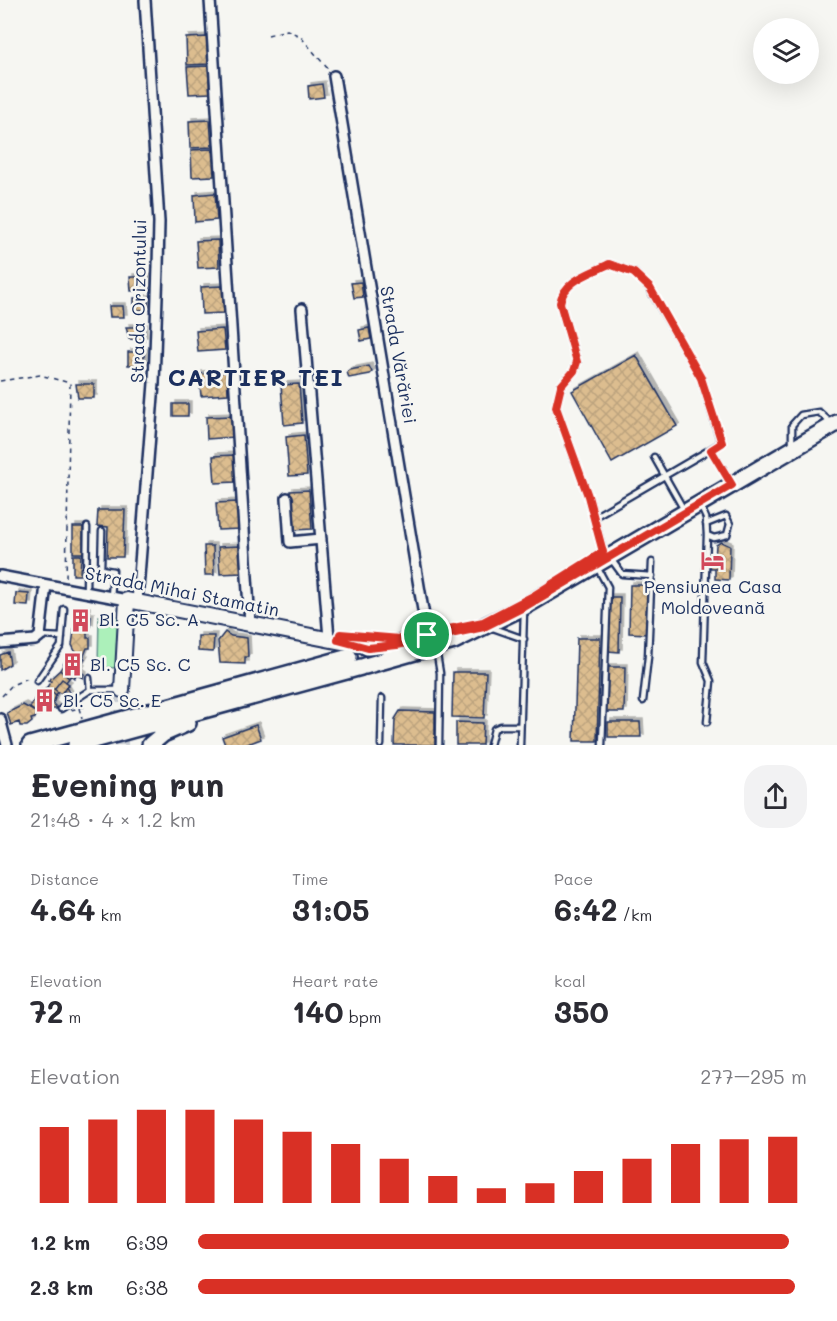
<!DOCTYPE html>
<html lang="en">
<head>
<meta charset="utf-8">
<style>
  :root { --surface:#fff; --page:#f2f2f3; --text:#2b2b33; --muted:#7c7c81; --accent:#d93025 }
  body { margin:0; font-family:Mali,sans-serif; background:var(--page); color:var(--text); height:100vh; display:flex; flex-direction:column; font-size:22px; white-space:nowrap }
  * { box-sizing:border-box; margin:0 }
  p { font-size:20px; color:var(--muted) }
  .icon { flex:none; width:33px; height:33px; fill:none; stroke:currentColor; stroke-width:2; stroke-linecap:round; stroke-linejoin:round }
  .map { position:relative; height:745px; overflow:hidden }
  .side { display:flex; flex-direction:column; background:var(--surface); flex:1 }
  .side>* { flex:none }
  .controls { position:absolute; left:753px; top:18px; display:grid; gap:12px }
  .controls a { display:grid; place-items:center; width:66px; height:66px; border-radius:50%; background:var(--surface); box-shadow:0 6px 24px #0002; font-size:30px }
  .pin { position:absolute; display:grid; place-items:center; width:51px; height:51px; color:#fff; margin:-26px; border:3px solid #fff; border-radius:50%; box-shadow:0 2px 6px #0007 }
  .round { display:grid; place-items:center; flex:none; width:63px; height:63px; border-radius:24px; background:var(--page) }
  .head { display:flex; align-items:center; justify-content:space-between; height:102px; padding:0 30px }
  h1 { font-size:33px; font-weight:700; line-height:45px }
  .figures { display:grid; grid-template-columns:repeat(3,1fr); gap:9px; height:102px; padding:6px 30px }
  .figures div { display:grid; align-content:center }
  .figures b { font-size:30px; font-weight:700 }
  .figures small { font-size:16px; font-weight:400 }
  .figures p { font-size:16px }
  .chart { height:168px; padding:12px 30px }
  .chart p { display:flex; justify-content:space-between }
  .chart svg { width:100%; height:108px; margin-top:6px; stroke:var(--accent); stroke-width:6 }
  ul { padding:0 30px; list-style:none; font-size:20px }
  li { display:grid; grid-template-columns:96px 72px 1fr; align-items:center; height:45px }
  li i { height:15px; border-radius:8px; background:var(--accent) }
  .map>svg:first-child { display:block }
  .green { fill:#acf0ba; stroke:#64908c; stroke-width:1.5 }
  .building { fill:url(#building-cross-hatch); stroke:#1b2f5e; stroke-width:1.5; filter:url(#shadow) }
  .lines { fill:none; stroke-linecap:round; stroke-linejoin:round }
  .secondary-tunnel { stroke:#caced4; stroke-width:14; stroke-dasharray:14 7; stroke-linecap:butt }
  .lane-casing { stroke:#1b2f5e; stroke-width:9 }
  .street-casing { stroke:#1b2f5e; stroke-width:14 }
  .secondary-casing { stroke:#1b2f5e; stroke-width:18 }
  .primary-casing { stroke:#1b2f5e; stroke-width:20 }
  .path { stroke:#1b2f5e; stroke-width:1.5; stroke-dasharray:4.5 4.5; stroke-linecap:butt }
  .lane { stroke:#f6f6f2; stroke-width:4.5 }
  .street { stroke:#f6f6f2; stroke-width:9 }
  .secondary { stroke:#f6f6f2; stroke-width:14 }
  .primary { stroke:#f6f6f2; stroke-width:15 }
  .route-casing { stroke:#fff; stroke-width:12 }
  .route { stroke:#d93025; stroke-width:8 }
  .labels { text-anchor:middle; stroke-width:5; stroke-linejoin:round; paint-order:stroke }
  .street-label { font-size:18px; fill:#1b2f5e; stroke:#f6f6f2 }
  .poi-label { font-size:18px; fill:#1b2f5e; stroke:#f6f6f2; text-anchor:start }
  .district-label { font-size:24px; font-weight:bold; letter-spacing:1.5px; fill:#1b2f5e; stroke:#f6f6f2 }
</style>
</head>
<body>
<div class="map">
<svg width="837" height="745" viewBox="0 0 837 745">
  <defs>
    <pattern id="building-cross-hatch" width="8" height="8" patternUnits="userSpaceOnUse" patternTransform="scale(1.5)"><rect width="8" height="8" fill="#dcbd8f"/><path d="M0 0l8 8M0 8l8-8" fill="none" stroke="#bca37e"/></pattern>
    <filter id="shadow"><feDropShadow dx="3" dy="-3" stdDeviation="0" flood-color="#0004"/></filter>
  </defs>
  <rect width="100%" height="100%" fill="#f6f6f2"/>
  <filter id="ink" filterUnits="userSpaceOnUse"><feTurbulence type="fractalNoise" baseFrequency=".0167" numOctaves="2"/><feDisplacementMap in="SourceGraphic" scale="12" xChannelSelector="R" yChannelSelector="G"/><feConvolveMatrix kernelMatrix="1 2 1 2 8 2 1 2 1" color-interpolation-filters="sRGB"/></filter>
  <g filter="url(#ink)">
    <path class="green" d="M99,616H118L117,668L98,667Z"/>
    <path class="building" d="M207,37L208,64L187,65L186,38Z
      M208,66L210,93L189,94L187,67Z
      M322,84L324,97L309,99L308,86Z
      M210,120L212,147L190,148L189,121Z
      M212,149L214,176L192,177L191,150Z
      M215,193L217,220L195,222L194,195Z
      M218,240L219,267L198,268L196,241Z
      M130,277H147V290L131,291Z
      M361,282L363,297L354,298L351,283Z
      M222,286L224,313L202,314L201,287Z
      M134,298H148V310H134Z
      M109,306H123L124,317H110Z
      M126,327H144V340L129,339Z
      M369,328L371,339L361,341L359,330Z
      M223,329L225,350L198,352L196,331Z
      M128,352H144V365H128Z
      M636,355L677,426L612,463L572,391Z
      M369,366L372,372L370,374L349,378L347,372L350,370Z
      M227,372L228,394L201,396L199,374Z
      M76,384H94V398H78Z
      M299,384L302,423L284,425L281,385Z
      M173,404H188V416H173Z
      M233,416L234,437L207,439L206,417Z
      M304,435L307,475L289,476L286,437Z
      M235,455L236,482L215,483L213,456Z
      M309,490L312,529L294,530L290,491Z
      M238,502L240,529L218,530L216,503Z
      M98,510H125L123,557H107L108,527L97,526Z
      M73,527H83V553H73Z
      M721,542L730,546L729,580L715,579V568H710L711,559H715L716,545Z
      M204,546H213L214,575H205Z
      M240,546L242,573L220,574L218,547Z
      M73,555H81L80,575H73Z
      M630,585H647L646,634L629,633Z
      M16,593L29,594L28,606L15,605Z
      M609,597H620L619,652L608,651Z
      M74,610H87V616H91L90,627H87V631H74Z
      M74,631H87V638H90V648H87L83,658L75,651L72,645Z
      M225,632L231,636L247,638L248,657H245V664L220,663L218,641Z
      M198,636H214L213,652L198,651Z
      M577,638H600L597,741H574Z
      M75,651L85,659L74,678L71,675L69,678L60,670L68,656L70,658Z
      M8,652L10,664L0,670V655Z
      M76,663L82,668L80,671L84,674L83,678L77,675L74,678L68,673Z
      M607,667H625L624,712H606Z
      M60,670L69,678L66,682L69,684L61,694L58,692L56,695L47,687L51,681L49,680Z
      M453,672H486L484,718L452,717Z
      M62,679L69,684L66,687L70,694L63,691L61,694L54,689Z
      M47,687L56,695L53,704L58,709H45L40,715L30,708L38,692L41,694Z
      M23,705L37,713L35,718L31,719L32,722L27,726H20L19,722L11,725L7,713Z
      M400,711L435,712V745H394L395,719Z
      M456,722L483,723L482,745H456Z
      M608,722H640L641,737H608Z
      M256,725L261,739L245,745H225L222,737Z"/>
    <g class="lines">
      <path class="secondary-tunnel" d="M121,745L122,690"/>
      <defs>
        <path id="lane" d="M792,445V425L801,415L819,412L831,423
          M711,450L730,481
          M654,457L684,510
          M701,507L706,518L707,535L703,662L711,681L707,722
          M594,517L721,443L701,378L649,288L635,273L609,264C590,274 564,280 560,303L577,362L574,371L561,386L556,407L588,496L605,557
          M706,524L726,516L730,524L727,535L714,538L707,535
          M102,531L101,569L113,571L111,597
          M611,559L622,574L652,576
          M597,567L608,587L602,745
          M86,592L87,527
          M490,627L524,639
          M41,636L62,637
          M436,649L440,673L439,745
          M37,681L61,646L64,609
          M90,690H120
          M643,701L648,657L652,562
          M61,709L90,690L89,678
          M381,745L382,698
          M490,745L494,729L501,726H520
          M520,745L524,610"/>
        <path id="street" d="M210,0L250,623
          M334,76L428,640
          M302,309L329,638
          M287,498L290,542L321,539
          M0,576L127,600
          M137,602L154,383L158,267L159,222L145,0
          M0,643L35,640L40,636L46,585
          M0,719L7,745"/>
        <path id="secondary" d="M122,690L127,600L357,645"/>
        <path id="primary" d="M367,647L429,640
          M365,666L454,641L524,607L837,423
          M30,745L349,657
          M76,745L361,667
          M150,745L163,734L188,723"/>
      </defs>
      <use href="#lane" class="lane-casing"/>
      <use href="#street" class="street-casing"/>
      <use href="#secondary" class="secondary-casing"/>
      <use href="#primary" class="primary-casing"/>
      <path class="path" d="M268,35L287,30L300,36L328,69
        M0,381L40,375L70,383L66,578
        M437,633L452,629
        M2,696L12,685L28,678
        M79,708L82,719
        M71,710L87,706"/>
      <use href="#lane" class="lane"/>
      <use href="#street" class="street"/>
      <use href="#secondary" class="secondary"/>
      <use href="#primary" class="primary"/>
    </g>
  </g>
  <g class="lines" filter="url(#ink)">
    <defs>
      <path id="route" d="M609,264L634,273L650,288L701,378L722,443L711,450L732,485L524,607L484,627L397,645L368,648L338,640L340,634L400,639L483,622L535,595L603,552L588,496L556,407L561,386L574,371L577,362L560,303C564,280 590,274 609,264Z"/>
    </defs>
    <use href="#route" class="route-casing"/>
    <use href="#route" class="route"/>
  </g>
  <defs>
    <symbol id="hotel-bare" viewBox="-9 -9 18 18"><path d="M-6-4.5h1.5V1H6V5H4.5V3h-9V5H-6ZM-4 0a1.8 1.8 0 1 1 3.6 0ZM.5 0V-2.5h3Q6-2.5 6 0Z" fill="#d1495b" stroke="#f6f6f2" stroke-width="2.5" paint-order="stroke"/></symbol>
    <symbol id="building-bare" viewBox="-9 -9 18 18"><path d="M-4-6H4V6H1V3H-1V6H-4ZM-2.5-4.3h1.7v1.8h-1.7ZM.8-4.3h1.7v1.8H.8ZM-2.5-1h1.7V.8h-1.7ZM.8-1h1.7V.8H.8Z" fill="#d1495b" stroke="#f6f6f2" stroke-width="2.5" paint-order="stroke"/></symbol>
  </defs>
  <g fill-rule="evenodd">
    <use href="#hotel-bare" x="696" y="544" width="33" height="33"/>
    <use href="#building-bare" x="64" y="604" width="33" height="33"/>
    <use href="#building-bare" x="56" y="648" width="33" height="33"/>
    <use href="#building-bare" x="28" y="684" width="33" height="33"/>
  </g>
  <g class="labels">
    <g class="street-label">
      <text transform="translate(139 301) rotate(-89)" y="6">Strada Orizontului</text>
      <text transform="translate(398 355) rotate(80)" y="6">Strada Vărăriei</text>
      <text transform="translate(182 592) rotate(11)" y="6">Strada Mihai Stamatin</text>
    </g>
    <g class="poi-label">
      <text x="713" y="593" text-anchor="middle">Pensiunea Casa<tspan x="713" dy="21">Moldoveană</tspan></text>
      <text x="99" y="626">Bl. C5 Sc. A</text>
      <text x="90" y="671">Bl. C5 Sc. C</text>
      <text x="63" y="707">Bl. C5 Sc. E</text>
    </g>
    <g class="district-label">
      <text x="256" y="386">CARTIER TEI</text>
    </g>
  </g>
</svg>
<div class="controls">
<a><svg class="icon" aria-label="layers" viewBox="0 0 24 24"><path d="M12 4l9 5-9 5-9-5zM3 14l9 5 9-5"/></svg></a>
</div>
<div class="pin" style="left:427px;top:635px;background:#1e9e55"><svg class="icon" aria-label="arrive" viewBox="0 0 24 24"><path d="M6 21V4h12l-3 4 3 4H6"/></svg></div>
</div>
<section class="side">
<div class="head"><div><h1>Evening run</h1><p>21:48 · 4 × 1.2 km</p></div><a class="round"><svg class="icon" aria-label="share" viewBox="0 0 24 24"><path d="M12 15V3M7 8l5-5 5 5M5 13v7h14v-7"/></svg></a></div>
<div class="figures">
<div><p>Distance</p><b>4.64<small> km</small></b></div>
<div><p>Time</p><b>31:05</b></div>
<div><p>Pace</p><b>6:42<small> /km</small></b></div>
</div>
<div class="figures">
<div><p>Elevation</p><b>72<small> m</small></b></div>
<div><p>Heart rate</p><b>140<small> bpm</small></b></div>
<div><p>kcal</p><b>350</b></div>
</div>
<div class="chart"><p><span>Elevation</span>277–295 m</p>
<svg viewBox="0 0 160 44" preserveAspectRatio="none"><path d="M5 44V13M15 44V10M25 44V6M35 44V6M45 44V10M55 44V15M65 44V20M75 44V26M85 44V33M95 44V38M105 44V36M115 44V31M125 44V26M135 44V20M145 44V18M155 44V17"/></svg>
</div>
<ul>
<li><b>1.2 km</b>6:39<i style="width:97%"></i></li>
<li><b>2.3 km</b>6:38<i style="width:98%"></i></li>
</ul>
</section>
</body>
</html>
